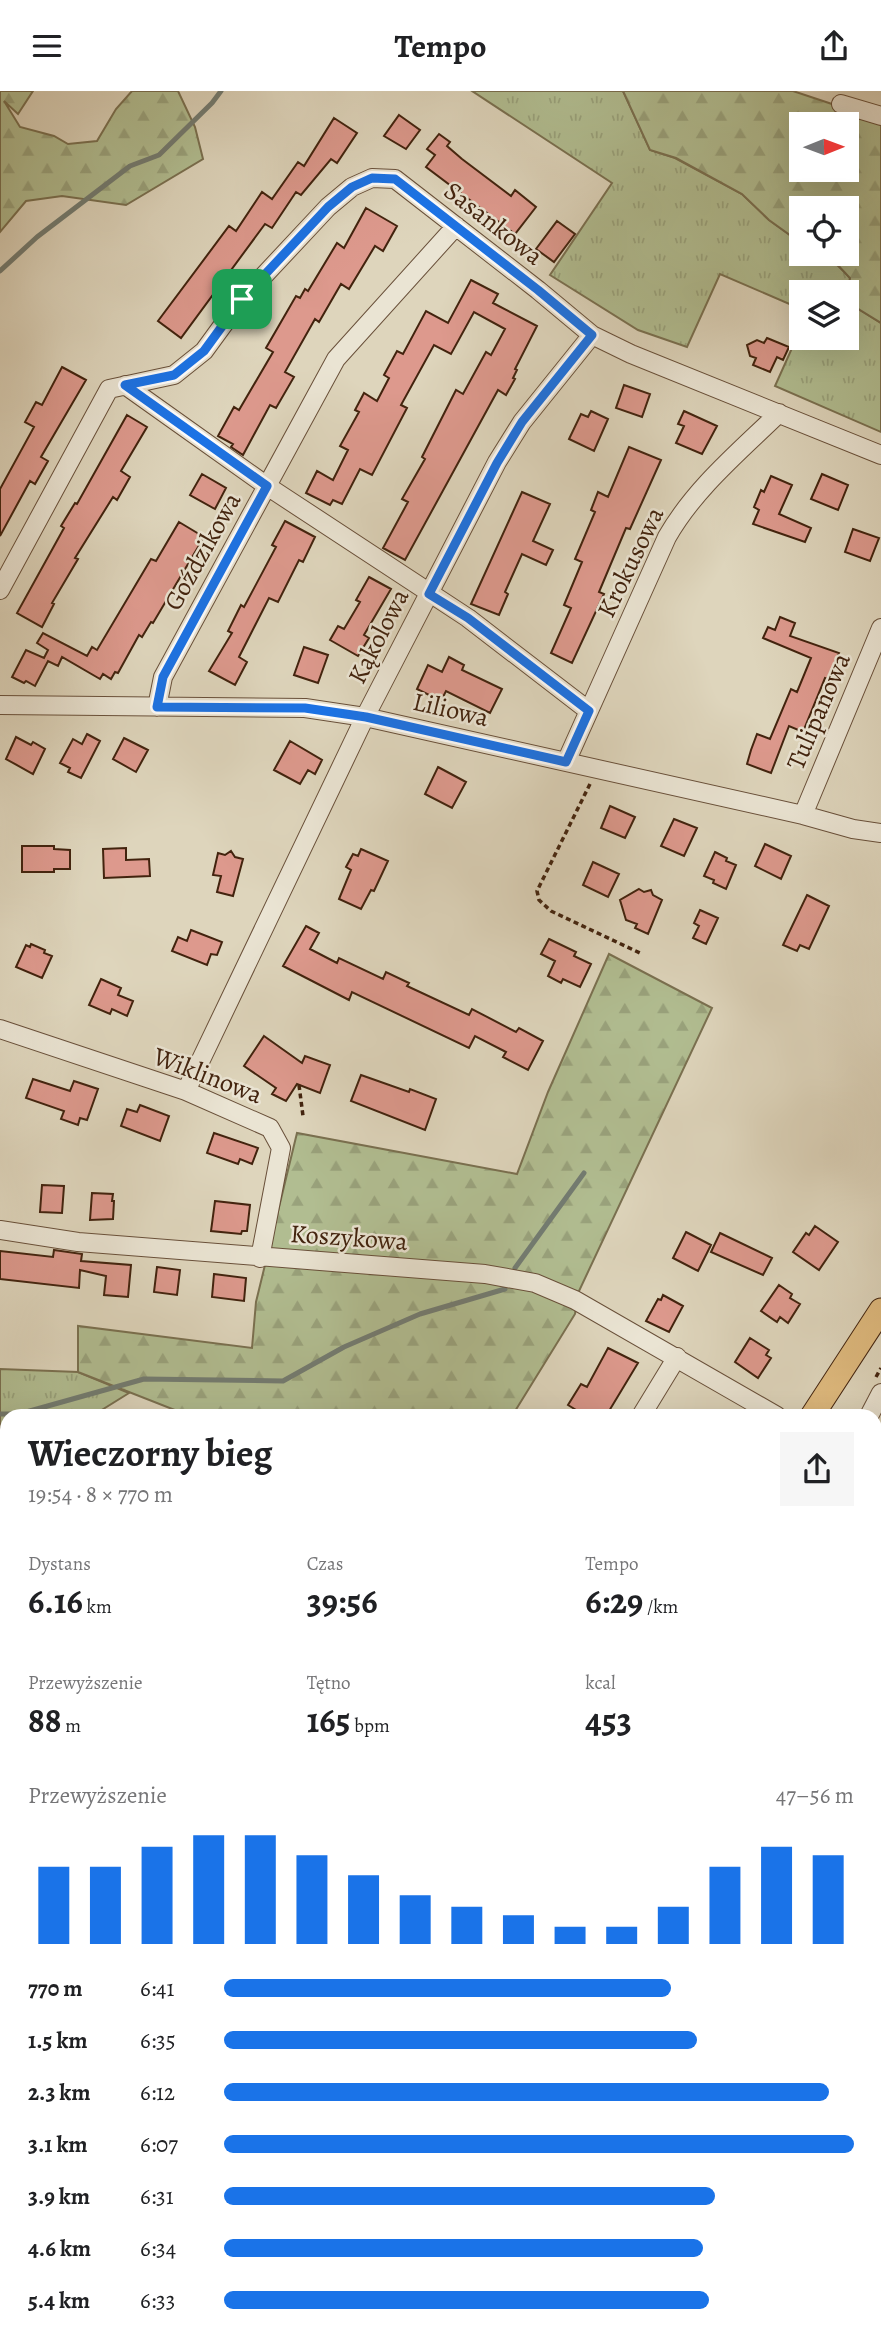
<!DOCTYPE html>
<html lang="pl">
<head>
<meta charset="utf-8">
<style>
  :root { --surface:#fff; --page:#f6f6f6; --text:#202124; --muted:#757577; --accent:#1a73e8 }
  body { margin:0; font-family:Alegreya,serif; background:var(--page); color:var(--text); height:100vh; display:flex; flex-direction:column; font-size:26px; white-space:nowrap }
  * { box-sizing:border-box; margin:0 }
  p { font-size:23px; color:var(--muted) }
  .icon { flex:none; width:38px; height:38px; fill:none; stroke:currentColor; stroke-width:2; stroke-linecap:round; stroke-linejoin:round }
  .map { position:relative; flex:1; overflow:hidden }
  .side { position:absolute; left:0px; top:1318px; width:882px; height:936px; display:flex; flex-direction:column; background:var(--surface); border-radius:21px 21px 0 0; box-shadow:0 7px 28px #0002 }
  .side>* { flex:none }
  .needle { width:46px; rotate:89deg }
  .controls { position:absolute; left:789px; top:21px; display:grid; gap:14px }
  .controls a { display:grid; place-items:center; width:70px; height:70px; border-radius:0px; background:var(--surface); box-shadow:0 7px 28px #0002; font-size:35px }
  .pin { position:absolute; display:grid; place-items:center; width:60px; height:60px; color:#fff; margin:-30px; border-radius:14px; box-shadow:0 4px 10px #0006 }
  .round { display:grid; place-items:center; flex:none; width:74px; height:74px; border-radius:0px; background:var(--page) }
  .overview { display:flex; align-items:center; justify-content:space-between; height:119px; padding:0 28px }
  h1 { font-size:38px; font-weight:700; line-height:52px }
  .stats { display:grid; grid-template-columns:repeat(3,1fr); gap:10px; height:119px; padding:7px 28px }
  .stats div { display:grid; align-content:center }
  .stats b { font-size:35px; font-weight:700 }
  .stats small { font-size:19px; font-weight:400 }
  .stats p { font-size:19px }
  .chart { height:196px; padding:14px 28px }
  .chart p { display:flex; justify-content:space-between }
  .chart svg { width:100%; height:126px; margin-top:7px; stroke:var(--accent); stroke-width:6 }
  ul { padding:0 28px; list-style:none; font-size:23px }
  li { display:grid; grid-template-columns:112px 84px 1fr; align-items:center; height:52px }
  li i { height:18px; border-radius:9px; background:var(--accent) }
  header { display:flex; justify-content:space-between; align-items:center; height:91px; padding:0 28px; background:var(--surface); font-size:32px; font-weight:700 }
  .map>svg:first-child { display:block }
  .grass { fill:url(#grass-tufts); stroke:#7a7050; stroke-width:2 }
  .forest { fill:url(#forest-firs); stroke:#7a7050; stroke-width:2; fill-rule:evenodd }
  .park { fill:url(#park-dots); stroke:#7a7050; stroke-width:2 }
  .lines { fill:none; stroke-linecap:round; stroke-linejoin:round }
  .stream { stroke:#737c72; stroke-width:5 }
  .building { fill:#dd998d; stroke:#42230e; stroke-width:2 }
  .minor-casing { stroke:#69503a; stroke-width:20 }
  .major-casing { stroke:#42230e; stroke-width:25 }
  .path { stroke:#42230e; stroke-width:3.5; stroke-dasharray:5 3.5; stroke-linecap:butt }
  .minor { stroke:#eae4d3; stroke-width:18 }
  .major { stroke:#dfba7e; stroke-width:23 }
  .route-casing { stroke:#fff; stroke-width:14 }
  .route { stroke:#1a73e8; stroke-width:9 }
  .labels { text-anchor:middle; stroke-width:5; stroke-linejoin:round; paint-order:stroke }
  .street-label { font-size:26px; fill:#42230e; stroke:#eae4d3 }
</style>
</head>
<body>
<header><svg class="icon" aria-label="menu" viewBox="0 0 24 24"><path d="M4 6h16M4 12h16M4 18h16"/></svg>Tempo<svg class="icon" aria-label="share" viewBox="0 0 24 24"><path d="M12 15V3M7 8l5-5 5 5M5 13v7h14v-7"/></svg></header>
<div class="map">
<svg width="881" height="2253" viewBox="0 0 881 2253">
  <defs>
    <pattern id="grass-tufts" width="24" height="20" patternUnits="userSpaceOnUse" patternTransform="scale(1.75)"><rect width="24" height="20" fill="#b1bd91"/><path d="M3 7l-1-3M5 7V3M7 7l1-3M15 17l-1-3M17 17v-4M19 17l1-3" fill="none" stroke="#99a27c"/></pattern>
    <pattern id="forest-firs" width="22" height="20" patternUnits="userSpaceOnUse" patternTransform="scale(1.75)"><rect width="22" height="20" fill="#b1bd91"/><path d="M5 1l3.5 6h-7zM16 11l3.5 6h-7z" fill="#99a27c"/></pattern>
    <pattern id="park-dots" width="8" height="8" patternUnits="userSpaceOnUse" patternTransform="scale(1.75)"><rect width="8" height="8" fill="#b1bd91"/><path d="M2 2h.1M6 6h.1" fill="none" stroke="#99a27c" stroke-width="1.8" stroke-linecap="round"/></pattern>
  </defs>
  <rect width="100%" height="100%" fill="#ded5bc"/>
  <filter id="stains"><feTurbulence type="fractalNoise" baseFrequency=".00286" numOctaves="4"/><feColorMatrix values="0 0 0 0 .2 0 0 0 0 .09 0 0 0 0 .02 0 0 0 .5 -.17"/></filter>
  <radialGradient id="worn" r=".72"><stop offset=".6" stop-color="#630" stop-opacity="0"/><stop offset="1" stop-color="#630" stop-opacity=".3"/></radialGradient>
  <path class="grass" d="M472,0H623L650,59L675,67L742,103L769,129L801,152L802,163C827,163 834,169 850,187L847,210V201H802L801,218L720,183L687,256L638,239L550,184L612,92Z
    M847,211L881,232V341L775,295L801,237L802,247H847Z
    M0,1278L78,1281L129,1302L92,1325H7V1376L0,1380Z
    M0,1387L7,1390V1544L0,1542Z
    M875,2229L881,2231V2253H795L787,2247H875Z"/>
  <path class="forest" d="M0,0H33L18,23L4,10L20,36L54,45L68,53L97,50L116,18L132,0H178L195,36L203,68L126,114L62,105L26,110L0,141Z
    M623,0H793L835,14L881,34V232L847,211L850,187L836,172L820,163H847V117H802L801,152L769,129L742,103L676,67L650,59ZM802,33H847V79H802Z
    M609,863L712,917L579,1200L575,1223L512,1325H190L78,1281V1235L252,1257L256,1211L297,1042L517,1083L548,1001Z"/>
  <path class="park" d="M263,2247H343L341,2253H257Z"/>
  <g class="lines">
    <path class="stream" d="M0,180L37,146L130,75L159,64L212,12L221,0
      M515,1177L584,1082
      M0,1323H19L144,1288L283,1290L344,1256L420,1223L505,1198"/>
  </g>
  <path class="building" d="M399,24L420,39L406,58L384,45Z
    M334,27L357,42L337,72L331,68L301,104L296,101L272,137L265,133L181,247L158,230L229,135L236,140L262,101L272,108L298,71L304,75Z
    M439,43L450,51L447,55L462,68L511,105L515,99L536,116L515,143L426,76L435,64L427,58Z
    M366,117L397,135L383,160L375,155L349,198L341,193L319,231L315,228L285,281L294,286L276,317L270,314L243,364L231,356L233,353L218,345L234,316L239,319L273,261L266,257L296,205L300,207L305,198L308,200L337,152L344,157Z
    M557,130L575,143L554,171L536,158Z
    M471,189L498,203L493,212L537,235L515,278L517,279L513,287L515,288L506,304L498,299L405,469L383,457L408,411L402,408L425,368L422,366L456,299L463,303L486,261L491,264L505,238L474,221L451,263L434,254L401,314L407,317L372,384L360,378L342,413L333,409L330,414L306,402L317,380L333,389L348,359L340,355L359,321L355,319L364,302L377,310L389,287L384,284L397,260L403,263L426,220L448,232Z
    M767,247L789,256L783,269L777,266L770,281L753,274L756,267L750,265L747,254L757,249L764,252Z
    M62,276L86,289L41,366L48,370L35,393L30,390L0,445V398L34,336L25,331L36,311L42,314Z
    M624,294L650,303L642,326L616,317Z
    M591,320L608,328L594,360L569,348L581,323L588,326Z
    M684,320L717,335L702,363L676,352L684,335L678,333Z
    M127,324L147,336L121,380L130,386L117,409L113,406L75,467L78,468L52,512L54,513L42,536L17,522L64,437L61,435L75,412L77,413Z
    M629,356L661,369L630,438L626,437L599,501L604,503L572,572L551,562L571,517L564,514L582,471L575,468L595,421L591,419L598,401L608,406Z
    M202,383L226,397L215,418L190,404Z
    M822,383L848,394L838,419L811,408Z
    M771,385L792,394L779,423L811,437L805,451L753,433L759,419L754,416L761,399L764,401Z
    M522,401L550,413L533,450L553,459L546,474L522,463L505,501L508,503L499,524L471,513Z
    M285,430L315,446L303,471L299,469L278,511L269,507L239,566L247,571L235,594L209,580L232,542L228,540L241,514L244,516L276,456L272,454Z
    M179,431L204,446L153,532L151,531L142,546L139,544L118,582L115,581L111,588L103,583L100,588L62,566L58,575L48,570L35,595L26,590L24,592L12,586L26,559L44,567L48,559L37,552L43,542L87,565L92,556L97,559L151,468L156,470Z
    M853,438L879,447L870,470L845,461Z
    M369,486L391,498L364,544L369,547L358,565L330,549L338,535L344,538L360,511L356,509Z
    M780,526L795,532L790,545L839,562L828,588L825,587L803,641L789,635L771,682L747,673L751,659L757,643L770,648L791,598L797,601L811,567L763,547L768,536L775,539Z
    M304,556L328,564L318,592L294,584Z
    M449,566L464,574L462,579L502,598L490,622L446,600L441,610L417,598L428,574L442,581Z
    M87,643L100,650L81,687L68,681L70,677L60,672L73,648L82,653Z
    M16,646L31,654L33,651L45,658L33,683L6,668Z
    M124,647L148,659L136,681L113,668Z
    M290,650L322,669L315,683L308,679L300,693L274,679Z
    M438,676L466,691L452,717L425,703Z
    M610,715L635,726L625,747L601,737Z
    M674,728L697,737L684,765L661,755Z
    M765,753L791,765L781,788L755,775Z
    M22,755H54V758L70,759V778H54V781H22Z
    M126,757V769L149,768L150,785L104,787L103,758Z
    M361,758L388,770L374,800L371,799L361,818L339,808L351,779L346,776L353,763L358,765Z
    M231,760L235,766L243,768L233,805L217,801L221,785L213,784L218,762L225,764Z
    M715,761L727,767L726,770L736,774L726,798L713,792L714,789L704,785Z
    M593,771L619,783L608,806L583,794Z
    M639,798L644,801L651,799L653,804L662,809L648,843L635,837L637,833L626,829L620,809Z
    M807,804L829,815L809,858L800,854L797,860L783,854Z
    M700,819L718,827L706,853L693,847L699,835L694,832Z
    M306,835L319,842L310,858L337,872L339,867L383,888L386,881L409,892L407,895L469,924L472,918L516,941L519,937L543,950L528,979L503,966L506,961L475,945L469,957L352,901L349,909L283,875Z
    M191,839L222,851L217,864L211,863L207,874L172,860L178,846L187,850Z
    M549,848L576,861L574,865L591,873L580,896L563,888L561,892L548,885L555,870L541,863Z
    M31,853L45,859L44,862L52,865L42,887L16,876L26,854L30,856Z
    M101,888L121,897L118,904L133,910L127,925L112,918L110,923L89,914Z
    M264,945L302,972L305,965L330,974L320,1002L297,993L286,1010L272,1003L276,997L244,975Z
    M361,984L409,1001L410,998L436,1008L425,1039L351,1010Z
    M33,988L70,1000L74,990L98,998L87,1029L80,1027L78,1034L61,1028L64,1020L26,1007Z
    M140,1014L169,1025L160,1050L121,1035L127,1018L137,1021Z
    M214,1042L258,1057L252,1073L240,1068L238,1073L207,1062Z
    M42,1094L64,1095L62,1122L40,1121Z
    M92,1102L113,1103L112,1110H114L113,1128L90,1129Z
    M215,1110L250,1114L247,1140H242L241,1143L211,1140Z
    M815,1135L838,1151L819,1179L793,1161L806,1142L809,1144Z
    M686,1141L711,1154L698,1180L673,1167Z
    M720,1142L772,1167L763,1184L711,1161Z
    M54,1159L82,1163L81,1170L131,1174L128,1206L104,1204L106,1185L80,1179L79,1197L0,1188V1160L53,1166Z
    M157,1176L180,1179L177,1204L154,1201Z
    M214,1183L246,1187L244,1210L212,1206Z
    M779,1194L792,1203L790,1207L800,1213L788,1232L780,1226L777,1231L761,1220Z
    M663,1204L683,1215L669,1241L646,1230L658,1208L661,1209Z
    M750,1247L769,1259L766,1264L771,1267L758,1287L735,1271Z
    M608,1257L638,1272L606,1325H586L568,1314L581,1293L587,1296Z"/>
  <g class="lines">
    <defs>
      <path id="minor" d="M841,13L881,25
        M125,294L267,395L468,527L589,620
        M0,499L109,298L174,284L204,260L242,208L328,116L352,96L372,87L395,88L538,199L592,244L631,263L881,364
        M0,614L305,617L365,626L803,724L853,738L881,742
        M157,616L163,586L336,268L456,135
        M566,671L667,446C695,397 740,360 779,322
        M803,724L881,537
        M0,938L186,1000L270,1037L281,1057L260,1167
        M186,1000L365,626L497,371L522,331L592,244
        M0,1139L78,1151L485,1183L535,1192L575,1209L777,1325
        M641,1325L677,1266
        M869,1325L881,1302
        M875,1541L881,1526
        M875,1593L881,1596
        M0,1796L7,1798
        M875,1824L881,1827
        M875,2089L881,2092
        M0,2153L7,2155
        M409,2247L422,2253
        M630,2247L642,2253
        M362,2253L364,2247"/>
      <path id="major" d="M812,1325L881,1219
        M236,2253L241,2247"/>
    </defs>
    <use href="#minor" class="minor-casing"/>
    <use href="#major" class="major-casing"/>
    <path class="path" d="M590,693L537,800L539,809L551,820L642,863
      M299,994L303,1025
      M876,1286L881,1277
      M312,2253L317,2247"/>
    <use href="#minor" class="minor"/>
    <use href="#major" class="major"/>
  </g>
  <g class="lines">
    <defs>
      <path id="route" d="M372,87L395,88L538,199L592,244L522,331L497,372L429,503L468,527L589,620L566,671L366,626L305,617L157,616L163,586L267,395L125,294L174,284L204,260L242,208L328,116L352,96Z"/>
    </defs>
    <use href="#route" class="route-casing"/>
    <use href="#route" class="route"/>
  </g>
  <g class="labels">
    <g class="street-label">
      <text transform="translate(494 132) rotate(38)" y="9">Sasankowa</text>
      <text transform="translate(202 460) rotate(-61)" y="9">Goździkowa</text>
      <text transform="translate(630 471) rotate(-64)" y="9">Krokusowa</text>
      <text transform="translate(378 545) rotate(-63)" y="9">Kąkolowa</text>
      <text transform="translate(451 618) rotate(13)" y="9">Liliowa</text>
      <text transform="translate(818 620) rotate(-67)" y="9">Tulipanowa</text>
      <text transform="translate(208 984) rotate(21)" y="9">Wiklinowa</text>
      <text transform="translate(349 1146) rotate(4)" y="9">Koszykowa</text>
    </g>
  </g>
  <rect width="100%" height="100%" filter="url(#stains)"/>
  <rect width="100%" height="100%" fill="url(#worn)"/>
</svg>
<div class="controls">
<a><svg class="needle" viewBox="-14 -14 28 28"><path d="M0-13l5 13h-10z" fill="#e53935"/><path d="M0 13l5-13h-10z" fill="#757577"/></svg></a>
<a><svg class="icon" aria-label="locate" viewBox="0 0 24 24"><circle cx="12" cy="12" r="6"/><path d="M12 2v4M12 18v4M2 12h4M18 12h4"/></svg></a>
<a><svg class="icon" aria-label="layers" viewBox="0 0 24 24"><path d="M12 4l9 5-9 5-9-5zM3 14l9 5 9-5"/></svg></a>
</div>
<div class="pin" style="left:242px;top:208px;background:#1e9e55"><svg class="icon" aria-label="arrive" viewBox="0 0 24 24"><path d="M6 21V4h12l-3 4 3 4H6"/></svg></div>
<section class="side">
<div class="overview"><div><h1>Wieczorny bieg</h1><p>19:54 · 8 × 770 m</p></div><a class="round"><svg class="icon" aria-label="share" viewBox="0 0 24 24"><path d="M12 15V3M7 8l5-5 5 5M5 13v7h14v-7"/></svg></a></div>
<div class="stats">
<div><p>Dystans</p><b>6.16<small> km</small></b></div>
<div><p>Czas</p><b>39:56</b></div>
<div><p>Tempo</p><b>6:29<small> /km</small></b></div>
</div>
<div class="stats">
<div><p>Przewyższenie</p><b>88<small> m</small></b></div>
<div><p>Tętno</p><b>165<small> bpm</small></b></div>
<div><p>kcal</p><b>453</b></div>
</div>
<div class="chart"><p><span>Przewyższenie</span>47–56 m</p>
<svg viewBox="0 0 160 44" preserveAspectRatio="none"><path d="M5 44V17M15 44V17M25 44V10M35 44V6M45 44V6M55 44V13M65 44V20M75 44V27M85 44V31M95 44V34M105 44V38M115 44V38M125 44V31M135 44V17M145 44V10M155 44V13"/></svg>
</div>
<ul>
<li><b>770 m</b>6:41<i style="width:71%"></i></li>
<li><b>1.5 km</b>6:35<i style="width:75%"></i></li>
<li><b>2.3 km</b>6:12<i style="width:96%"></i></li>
<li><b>3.1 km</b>6:07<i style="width:100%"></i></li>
<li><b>3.9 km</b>6:31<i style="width:78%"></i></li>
<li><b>4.6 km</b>6:34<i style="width:76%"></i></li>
<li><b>5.4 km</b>6:33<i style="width:77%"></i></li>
</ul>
</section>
</div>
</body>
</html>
